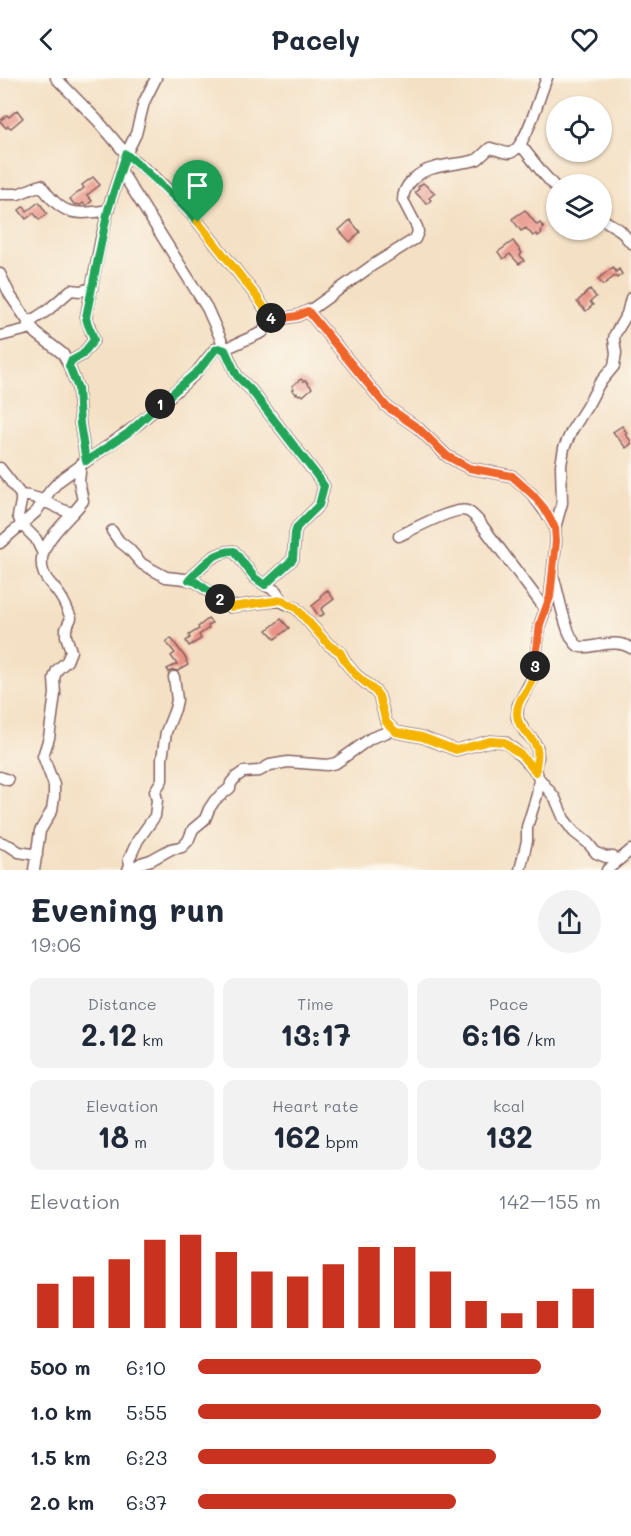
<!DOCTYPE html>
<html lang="en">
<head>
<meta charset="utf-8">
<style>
  :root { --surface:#fff; --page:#f2f2f3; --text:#1f2937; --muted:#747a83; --accent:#c8321e }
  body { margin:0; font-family:Mali,sans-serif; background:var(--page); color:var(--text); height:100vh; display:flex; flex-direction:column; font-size:22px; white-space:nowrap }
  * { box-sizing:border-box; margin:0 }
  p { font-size:20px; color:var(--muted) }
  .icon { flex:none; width:33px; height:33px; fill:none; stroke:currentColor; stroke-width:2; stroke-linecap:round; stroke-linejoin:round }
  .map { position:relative; height:792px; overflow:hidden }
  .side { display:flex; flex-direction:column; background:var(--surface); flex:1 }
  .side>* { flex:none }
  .tools { position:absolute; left:546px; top:18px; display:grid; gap:12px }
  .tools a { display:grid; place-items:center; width:66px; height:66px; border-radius:50%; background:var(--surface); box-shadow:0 2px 4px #0004; font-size:30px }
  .pin { position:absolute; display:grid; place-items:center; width:51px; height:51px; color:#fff; margin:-62px -26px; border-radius:50% 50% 50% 0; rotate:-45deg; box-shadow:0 0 6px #0007 }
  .pin .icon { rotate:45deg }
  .km { position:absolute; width:30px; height:30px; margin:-15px; border-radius:50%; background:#222; color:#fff; font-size:16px; line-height:30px; text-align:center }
  .round { display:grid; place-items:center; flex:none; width:63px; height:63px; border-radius:32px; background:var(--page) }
  .overview { display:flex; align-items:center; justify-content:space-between; height:102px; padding:0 30px }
  h1 { font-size:33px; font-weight:700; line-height:45px }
  .figures { display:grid; grid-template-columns:repeat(3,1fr); gap:9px; height:102px; padding:6px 30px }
  .figures div { display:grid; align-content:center; border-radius:12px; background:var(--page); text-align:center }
  .figures b { font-size:30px; font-weight:700 }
  .figures small { font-size:16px; font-weight:400 }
  .figures p { font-size:16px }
  .chart { height:168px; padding:12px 30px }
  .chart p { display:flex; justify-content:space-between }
  .chart svg { width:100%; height:108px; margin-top:6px; stroke:var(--accent); stroke-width:6 }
  ul { padding:0 30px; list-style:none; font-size:20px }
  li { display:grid; grid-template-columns:96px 72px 1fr; align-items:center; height:45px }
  li i { height:15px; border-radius:8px; background:var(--accent) }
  header { display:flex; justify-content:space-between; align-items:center; height:78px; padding:0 30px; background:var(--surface); font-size:27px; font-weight:700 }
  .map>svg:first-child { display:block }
  .building { fill:#e99387 }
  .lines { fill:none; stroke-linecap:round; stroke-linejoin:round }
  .minor-casing { stroke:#866361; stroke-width:13 }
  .minor { stroke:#fff; stroke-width:10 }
  .split-1-casing { stroke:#fff; stroke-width:12 }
  .split-2-casing { stroke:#fff; stroke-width:12 }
  .split-3-casing { stroke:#fff; stroke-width:12 }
  .split-4-casing { stroke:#fff; stroke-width:12 }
  .split-5-casing { stroke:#fff; stroke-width:12 }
  .split-1 { stroke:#22a559; stroke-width:8 }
  .split-2 { stroke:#22a559; stroke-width:8 }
  .split-3 { stroke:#f5b400; stroke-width:8 }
  .split-4 { stroke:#f0652b; stroke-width:8 }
  .split-5 { stroke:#f5b400; stroke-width:8 }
</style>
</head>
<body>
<header><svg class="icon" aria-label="back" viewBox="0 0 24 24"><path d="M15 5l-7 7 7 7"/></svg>Pacely<svg class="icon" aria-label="heart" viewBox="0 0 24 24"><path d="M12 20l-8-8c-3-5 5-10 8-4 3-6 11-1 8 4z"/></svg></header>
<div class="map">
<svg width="631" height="792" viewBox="0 0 631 792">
  <rect width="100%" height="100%" fill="#fbf7ec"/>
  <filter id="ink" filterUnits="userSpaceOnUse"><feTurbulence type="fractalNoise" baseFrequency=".0167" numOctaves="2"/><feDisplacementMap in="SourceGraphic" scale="12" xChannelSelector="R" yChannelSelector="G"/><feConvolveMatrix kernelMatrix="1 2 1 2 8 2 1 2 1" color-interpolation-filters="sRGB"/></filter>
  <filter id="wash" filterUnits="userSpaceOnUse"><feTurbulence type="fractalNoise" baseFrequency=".008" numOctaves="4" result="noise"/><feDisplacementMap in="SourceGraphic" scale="24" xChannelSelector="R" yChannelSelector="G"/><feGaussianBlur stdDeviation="1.35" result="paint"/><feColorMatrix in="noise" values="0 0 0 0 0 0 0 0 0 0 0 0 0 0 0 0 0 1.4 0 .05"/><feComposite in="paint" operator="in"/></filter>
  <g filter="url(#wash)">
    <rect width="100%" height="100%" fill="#f4e0c4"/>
    <g id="blocks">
      <path class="building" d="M17,32L23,40L11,50L8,48L6,50L0,43L7,37L9,39Z
        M93,99L100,107L87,117L92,123L87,127H85L83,125L81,127L74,126L70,121L84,110L82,107Z
        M423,105L435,115L429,120L431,122L427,126L415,114L419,111L418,109Z
        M39,124L47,136L39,142L34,135L26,141L19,132L24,128L27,133Z
        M525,132L536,146L537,147L540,145L544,150L541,153L542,155L538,158L537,156L533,158L526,150L521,153L512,141Z
        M350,142L360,154L350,164L339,152Z
        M513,163L522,175L520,177L524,183L519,186L510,176L503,181L498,174Z
        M613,189L616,194L619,191L622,196L617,200L615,198L603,207L598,201Z
        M590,211L596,219L590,224L593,227L586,233L577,224Z
        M301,301L303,303H306L312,310L303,318L301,316L299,317L297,315L296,316L292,312L294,311L292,308Z
        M622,348L627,355L625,356L631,363V366L626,370L613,354Z
        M327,512L334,521L321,531L324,536L319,539L312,528L322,520L320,518Z
        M208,541L212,545L208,548L209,550L199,557L201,561L189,568L186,563L190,560L189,557L199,551L198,549Z
        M281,541L289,550L275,561L267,552Z
        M171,560L187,582L186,583L188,587L178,593L174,592L169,594L167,591L177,586L171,578L175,575L166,564Z"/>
    </g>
  </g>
  <g filter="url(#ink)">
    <use href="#blocks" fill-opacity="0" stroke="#866361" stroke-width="1.5"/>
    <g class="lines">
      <defs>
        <path id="minor" d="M56,0L99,44L126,76L155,99L177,121L198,144L257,219L272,242
          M520,66L541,93L556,110
          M121,93L207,230L237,298L251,312L315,395L324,408L319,427L297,449L295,455L293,481L265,507L276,513L284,525L296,530L329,567L340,574L346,585L355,596L375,613L379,618L386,644L396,654L422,659L456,672L490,663L505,664L516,673L536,694
          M0,116H18L41,107C61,137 74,138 108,132
          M602,141L620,152L631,165
          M0,196L10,217L36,255L63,276L69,288
          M308,233L386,328L418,350L447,378L469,390L512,398L532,416L551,442L555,450L556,463L550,519L540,546L533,599L518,627L517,640L525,654L533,662L537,669L538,679L535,688L538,699L555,720L564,741L574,754L588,765L596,775L606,779H613L618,783
          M28,245L48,232L71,212L80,213L92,210
          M0,258L32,250
          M86,383L80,346L78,310L69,288L71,283L82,277L94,262L86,239L101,161L110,125L126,76L136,56L144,24L156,0
          M0,390L21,417C42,418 54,431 73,435
          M21,417V424L18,438L22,447L36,461L43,476
          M555,450L562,425L561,387L564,370L572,352L589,325L599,306L614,288L616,275L614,261L615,256L627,236L631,220
          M112,453L119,463L129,471L142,486L166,499L185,501L196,504L230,529L282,522
          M399,458C411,452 456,428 467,433C471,434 475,439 478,442L546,532
          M0,465L36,434L50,413L59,403L137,347L195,296L215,271L219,270L225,271L263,254L266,246L269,243L297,238L312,231L373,187L415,161L418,154L417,149L403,122C403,107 419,93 434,90C446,86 459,86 472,83L478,81L490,70C496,71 503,75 509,75C526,73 540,14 547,0
          M554,501C559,515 566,566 581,569C586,570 594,568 599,567C611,565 621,564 631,570
          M189,502C202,488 214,473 234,473L255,500L265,507
          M0,699L8,702
          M0,764L10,768L19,774L37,777
          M34,792L40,753L52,732L54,719V707L43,678L49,660L55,616L54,600L57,592L67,583L71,573L66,558V551L71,540C67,531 64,522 58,515C54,509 47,503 44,496C32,467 69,443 83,423L79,403L81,386
          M128,792L130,787L129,781L138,762L155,738L157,722L155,713L162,702V681L166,654L175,631L177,622L174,599
          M131,792L141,785L151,782L171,771L182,769L188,763L193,751L205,741L209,731L215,722L230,710L231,705L236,699L243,694L259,693L270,687L288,684L327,687L336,685L371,660L390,653L392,651
          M520,792L527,763V749L537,717L539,701
          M607,792L631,772"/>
      </defs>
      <use href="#minor" class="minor-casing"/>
      <use href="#minor" class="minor"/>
    </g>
  </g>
  <g class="lines" filter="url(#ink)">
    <defs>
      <path id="split-1" d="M160,326L128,355L86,383L80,346L78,310L69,288L71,283L82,277L94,262C93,255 87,248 86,239L108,132L126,76C152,97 175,119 198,144"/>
      <path id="split-2" d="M160,326L200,291L215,272L219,270L225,272L237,298L251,312L315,395L324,408L319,427L297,449L295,455L293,481L265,507L255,500L234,473C214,473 202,488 189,502L196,504L220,521"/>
      <path id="split-3" d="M220,521L231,529L282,522L296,530L329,567L340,574L346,585L355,596L375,613L379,618L386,644L396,654L422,659L456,672L490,663L504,664L522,678L536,694C535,686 539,679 537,671C534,657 516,651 517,635C517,625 523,618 528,610C532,603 534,596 535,588"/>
      <path id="split-4" d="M271,240L272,242L297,238L308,233L386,328L418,350L447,378L469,390L512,398L532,416L544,430L555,450L556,463L550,519L540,546L535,588"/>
      <path id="split-5" d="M198,144L257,219L271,240"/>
    </defs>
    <use href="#split-1" class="split-1-casing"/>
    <use href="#split-2" class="split-2-casing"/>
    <use href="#split-3" class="split-3-casing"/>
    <use href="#split-4" class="split-4-casing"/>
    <use href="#split-5" class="split-5-casing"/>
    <use href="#split-1" class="split-1"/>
    <use href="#split-2" class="split-2"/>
    <use href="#split-3" class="split-3"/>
    <use href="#split-4" class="split-4"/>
    <use href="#split-5" class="split-5"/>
  </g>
</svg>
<div class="tools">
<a><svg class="icon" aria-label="locate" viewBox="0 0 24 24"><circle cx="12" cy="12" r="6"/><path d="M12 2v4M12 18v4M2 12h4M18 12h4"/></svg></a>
<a><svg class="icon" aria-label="layers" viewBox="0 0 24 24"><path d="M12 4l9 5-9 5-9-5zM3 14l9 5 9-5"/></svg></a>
</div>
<div class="pin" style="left:198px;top:144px;background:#1e9e55"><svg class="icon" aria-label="arrive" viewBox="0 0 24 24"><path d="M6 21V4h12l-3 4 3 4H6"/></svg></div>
<b class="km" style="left:160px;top:326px">1</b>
<b class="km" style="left:220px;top:521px">2</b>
<b class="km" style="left:535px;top:588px">3</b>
<b class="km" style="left:271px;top:240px">4</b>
</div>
<section class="side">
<div class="overview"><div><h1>Evening run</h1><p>19:06</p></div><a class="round"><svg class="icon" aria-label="share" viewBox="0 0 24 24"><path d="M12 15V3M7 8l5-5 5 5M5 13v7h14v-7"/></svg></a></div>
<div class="figures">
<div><p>Distance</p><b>2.12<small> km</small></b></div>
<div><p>Time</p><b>13:17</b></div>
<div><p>Pace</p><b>6:16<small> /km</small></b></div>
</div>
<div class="figures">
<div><p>Elevation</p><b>18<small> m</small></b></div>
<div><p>Heart rate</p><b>162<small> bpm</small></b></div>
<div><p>kcal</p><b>132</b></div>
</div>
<div class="chart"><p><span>Elevation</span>142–155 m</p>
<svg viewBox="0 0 160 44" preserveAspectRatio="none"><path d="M5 44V26M15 44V23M25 44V16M35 44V8M45 44V6M55 44V13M65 44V21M75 44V23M85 44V18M95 44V11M105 44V11M115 44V21M125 44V33M135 44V38M145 44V33M155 44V28"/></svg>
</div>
<ul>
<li><b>500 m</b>6:10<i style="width:85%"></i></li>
<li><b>1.0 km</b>5:55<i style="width:100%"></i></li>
<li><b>1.5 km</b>6:23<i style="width:74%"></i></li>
<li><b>2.0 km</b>6:37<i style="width:64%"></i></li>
</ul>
</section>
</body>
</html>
